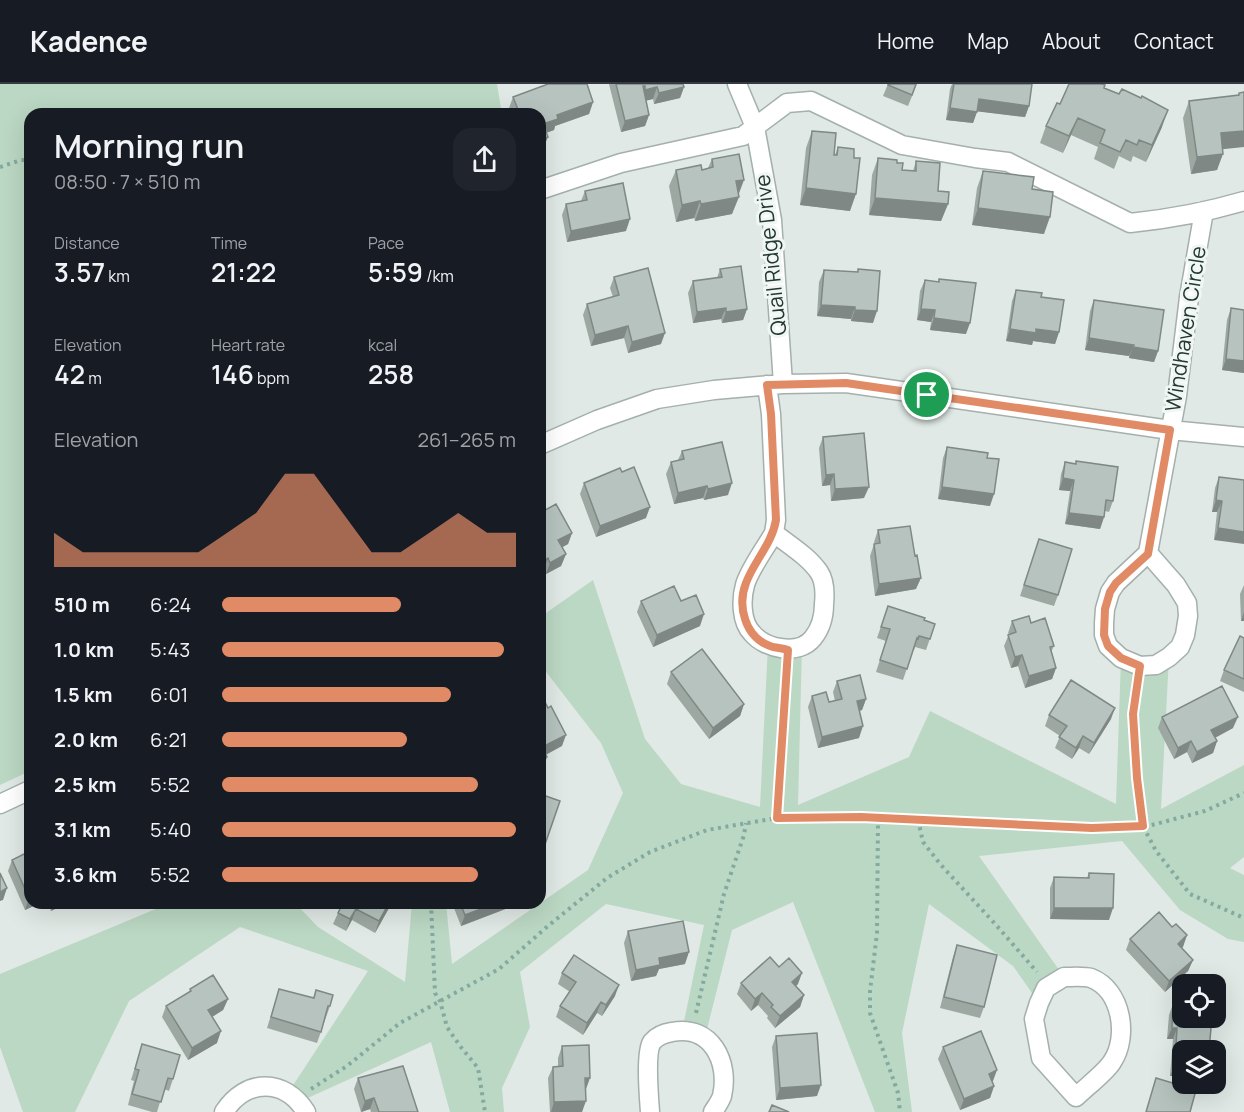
<!DOCTYPE html>
<html lang="en">
<head>
<meta charset="utf-8">
<style>
  :root { --surface:#171b24; --page:#20242c; --text:#f1f3f6; --muted:#9ea1a6; --line:#363941; --accent:#e18b66 }
  body { margin:0; font-family:Manrope,sans-serif; background:var(--page); color:var(--text); height:100vh; display:flex; flex-direction:column; font-size:22px; white-space:nowrap }
  * { box-sizing:border-box; margin:0 }
  p { font-size:20px; color:var(--muted) }
  .icon { flex:none; width:33px; height:33px; fill:none; stroke:currentColor; stroke-width:2; stroke-linecap:round; stroke-linejoin:round }
  .map { position:relative; flex:1; overflow:hidden }
  .details { position:absolute; left:24px; top:24px; width:522px; height:801px; display:flex; flex-direction:column; background:var(--surface); border-radius:18px; box-shadow:0 6px 24px #0002 }
  .details>* { flex:none }
  .tools { position:absolute; left:1172px; top:890px; display:grid; gap:12px }
  .tools a { display:grid; place-items:center; width:54px; height:54px; border-radius:12px; background:var(--surface); box-shadow:0 6px 24px #0002; font-size:30px }
  .pin { position:absolute; display:grid; place-items:center; width:51px; height:51px; color:#fff; margin:-26px; border:3px solid #fff; border-radius:50%; box-shadow:0 2px 6px #0007 }
  .round { display:grid; place-items:center; flex:none; width:63px; height:63px; border-radius:18px; background:var(--page) }
  .overview { display:flex; align-items:center; justify-content:space-between; height:102px; padding:0 30px }
  h1 { font-size:33px; font-weight:600; line-height:45px }
  .figures { display:grid; grid-template-columns:repeat(3,1fr); gap:9px; height:102px; padding:6px 30px }
  .figures div { display:grid; align-content:center }
  .figures b { font-size:26px; font-weight:600 }
  .figures small { font-size:16px; font-weight:400 }
  .figures p { font-size:16px }
  .chart { height:168px; padding:12px 30px }
  .chart p { display:flex; justify-content:space-between }
  .chart svg { width:100%; height:108px; margin-top:6px; fill:var(--accent); opacity:.7 }
  ul { padding:0 30px; list-style:none; font-size:20px }
  li { display:grid; grid-template-columns:96px 72px 1fr; align-items:center; height:45px }
  li i { height:15px; border-radius:8px; background:var(--accent) }
  header { display:flex; align-items:center; gap:36px; box-sizing:border-box; height:84px; padding:0 30px; background:var(--surface); border-bottom:2px solid var(--line) }
  header strong { font-size:28px }
  nav { display:flex; gap:33px; margin-inline-start:auto; font-size:21px }
  .map>svg:first-child { display:block }
  .green { fill:#bbd8c4 }
  .lines { fill:none; stroke-linecap:round; stroke-linejoin:round }
  .minor-casing { stroke:#a4b0ac; stroke-width:21 }
  .path { stroke:#84a99f; stroke-width:4; stroke-dasharray:3 4.5; stroke-linecap:butt }
  .minor { stroke:#fff; stroke-width:18 }
  .wall { fill:#9da8a3 }
  .shaded-wall { fill:#7f8885 }
  .building { fill:#b6c3be; stroke:#7f8885; stroke-width:1.5 }
  .route-casing { stroke:#fff; stroke-width:12 }
  .route { stroke:#e18b66; stroke-width:8 }
  .labels { text-anchor:middle; stroke-width:6; stroke-linejoin:round; paint-order:stroke }
  .street-label { font-size:21px; fill:#233733; stroke:#f0f6f3 }
</style>
</head>
<body>
<header>
<strong>Kadence</strong>
<nav><a>Home</a><a>Map</a><a>About</a><a>Contact</a></nav>
</header>
<div class="map">
<svg width="1244" height="1028" viewBox="0 0 1244 1028">
  <rect width="100%" height="100%" fill="#e0e9e5"/>
  <path class="green" d="M0,0H497L502,30H30V687L0,701Z
    M593,496L645,655L681,700L760,723L768,561H802L798,721L909,673L930,627L1116,720L1121,574L1169,573L1161,725L1244,681V773L1230,784L1244,791V858L1228,855L1180,826L1122,757L979,772L1064,893L1039,919L1013,882L929,820L902,949L912,1028H875L793,818L732,846L705,953L682,947L704,841L606,820L520,888L530,943L502,1004L504,1028H450L431,958L299,1018L288,1009L368,887L240,843L129,917L75,1028H23L0,963V890L170,819H295L318,843L405,898L412,819H446L452,880L588,786L623,709L601,659L540,580V522L546,529Z"/>
  <g class="lines">
    <defs>
      <path id="minor" d="M737,0L755,43L772,136L783,300
        M540,106L621,79L743,52L787,19L811,17L902,61L975,74L1008,78L1130,139C1168,135 1207,128 1244,117
        M767,301L771,330L776,436L774,449
        M540,361L597,336L657,315L714,306L783,300L846,299L1170,346L1244,353
        M774,449C789,461 808,472 819,488C825,497 825,510 824,520C824,532 821,544 813,554C799,572 765,565 752,549C741,538 741,515 745,501C749,486 766,463 774,449Z
        M1148,469L1177,312L1189,213L1204,127
        M1148,469L1176,501L1187,519L1188,532L1185,551L1180,563L1169,573L1156,581L1140,582L1121,574L1108,562L1104,551V539L1105,525L1110,508L1116,499Z
        M0,720L30,706
        M1064,893C1072,893 1084,892 1091,894C1122,906 1129,953 1112,978C1106,988 1085,1004 1076,1013L1041,974L1034,935L1039,919L1046,904Z
        M224,1028C246,994 285,994 306,1028
        M650,1028C649,1014 645,969 652,958C657,952 665,949 672,948C711,940 730,978 722,1012C720,1018 716,1023 713,1028"/>
    </defs>
    <use href="#minor" class="minor-casing"/>
    <path class="path" d="M0,83L21,76H30
      M1137,601L1133,630L1137,694L1143,742L1156,767L1190,810L1244,834
      M777,734L787,582
      M878,734L877,849L870,907V929L898,1009L900,1028
      M918,736L923,758L941,781L997,842L1037,888
      M431,819L435,909L440,917L447,943L460,962L478,984L485,1028
      M696,929L724,810L744,751L746,739
      M311,1005L347,982L400,939L499,885L548,842L607,794L650,768L707,746L777,734L861,733L1092,744L1148,742L1205,727L1244,709"/>
    <use href="#minor" class="minor"/>
  </g>
  <path class="wall" d="M609,0H683L684,3L680,14L654,20L653,15L646,16L649,31L645,42L621,48Z
    M887,0H917L908,22L883,12L888,0Z
    M952,0H1032L1029,22L1025,33L977,27L973,39L946,36L950,5Z
    M1104,4L1162,43L1146,78L1133,72L1131,78L1119,72L1114,85L1094,75L1098,63L1071,51L1063,69L1040,59L1046,42L1060,20Z
    M1244,8L1222,65L1217,86L1191,90L1183,34L1189,17L1238,12L1239,9Z
    M513,13L593,18L589,30L555,42L554,46L546,49L548,53L543,64L540,65V30H511L509,24Z
    M812,47L834,71H835L838,63L854,74L850,127L800,121L806,64Z
    M878,74L897,79L902,86L913,87L916,77L948,120L941,137L869,131L872,91Z
    M712,75L738,111L732,130L695,137L694,134L676,138L669,102L676,86H702L708,84Z
    M983,87L1032,105L1044,150L972,141L977,104Z
    M585,107L626,147L567,158L562,131L566,120L581,117Z
    M720,185L747,225L743,236L722,239L721,235L693,239L688,209L693,197L717,194Z
    M858,185L873,239L851,237V235L817,232L819,198L824,186L857,188Z
    M614,193L661,260L628,269L624,254L591,262L583,231L587,220L613,213L610,204Z
    M939,195L966,250L930,246L931,238L917,236L920,207L925,196L938,198Z
    M1016,206L1041,213L1059,248L1055,260L1033,257L1032,261L1006,257L1012,217Z
    M1094,216L1158,267L1154,278L1129,274V272L1085,266L1090,227Z
    M1231,224L1244,289L1222,286L1227,236Z
    M823,353L864,414L831,417L830,401L822,402L819,364Z
    M947,363L987,374L990,422L938,415L943,374Z
    M682,367L728,411L704,416L703,414L674,420L666,390L671,378L678,376Z
    M1076,377L1113,417L1109,428L1105,427L1104,433L1100,445L1065,440L1070,407L1059,406L1061,390L1065,378L1075,380Z
    M1219,393L1244,396L1214,456L1217,428H1212L1215,404Z
    M584,399L646,434L596,453L580,410Z
    M540,429L572,449L568,460L562,463L566,470L561,482L546,490L544,486Z
    M878,446L916,505L875,512L870,472L874,460H875L874,458Z
    M1039,455L1058,511L1054,522L1020,512Z
    M1244,501V537H1241L1240,510Z
    M641,517H681L700,542L653,563L637,528Z
    M888,522L935,540L926,566L915,563L914,566H913L903,596L876,588L886,557L877,554Z
    M1012,537L1031,539L1054,562L1051,568L1056,584L1052,595L1025,604L1018,582L1011,584L1004,562L1009,550L1008,549Z
    M1244,554V608L1220,597L1224,586Z
    M671,588L744,620L740,632L709,655L667,600Z
    M837,597L866,615L862,626L859,627V654L818,664L808,623L812,612L829,618L835,617L833,608Z
    M1049,631L1111,635L1089,670L1079,664L1072,675L1055,664L1060,652L1045,642Z
    M1162,633L1233,644L1215,654L1217,657L1213,669L1192,679L1187,668L1174,675L1158,644Z
    M30,767V819H40L25,826L8,787L12,776Z
    M1089,789L1109,836L1050,835V804L1054,793L1087,794Z
    M48,819H67L51,827Z
    M343,819H395L391,825L389,824L375,849L352,836L346,847L333,840L338,829Z
    M452,819H521L461,842Z
    M1172,843L1187,851L1182,864L1193,876L1188,887L1165,908L1126,866L1130,855Z
    M628,847L685,880L659,885L656,892L631,897L624,859Z
    M957,861L984,923L980,934L940,924L953,873Z
    M779,883L798,900L796,902L804,911L800,923L775,944L767,934L768,932L758,921L751,927L737,910L741,899Z
    M562,889L615,912L602,932L597,929L583,951L556,933L560,922L570,908L558,900Z
    M190,905L228,915L223,926L212,933L217,959L188,976L162,933L166,922L189,908Z
    M279,905L313,914L316,906L330,922L317,959L267,944Z
    M1173,920L1212,933L1170,992L1173,955H1167L1169,931Z
    M776,952L817,1012L776,1016L772,963Z
    M142,960L173,995L169,1007L164,1005L157,1028H152L128,1021L134,997L131,996Z
    M562,962L586,1005L582,1028H550L548,994L553,983H558V974Z
    M943,963L993,997L992,998L994,1002L990,1014L960,1026L938,975Z
    M358,994L418,1028H371L370,1025L361,1028L354,1005Z"/>
  <path class="shaded-wall" d="M657,3L653,15L641,18L645,6Z
    M684,3L680,14L654,20L659,9Z
    M979,15L1029,22L1025,33L974,27Z
    M593,18L589,30L555,42L554,46L540,51L543,40L557,31Z
    M950,24L977,28L973,39L946,36Z
    M525,26L524,30H518L519,28Z
    M1168,26L1162,43L1146,78L1152,61Z
    M649,31L645,42L621,48L625,37Z
    M1078,34L1071,51L1063,69L1069,52Z
    M1244,47V63L1215,66L1221,49Z
    M548,53L543,64L540,65V55Z
    M1223,70L1217,86L1191,90L1197,73Z
    M744,96L738,112L736,97Z
    M806,104L856,110L850,127L800,121Z
    M739,113L732,130L695,137L701,120Z
    M875,114L948,120L941,137L869,131Z
    M700,117L694,134L676,138L682,121Z
    M978,124L1050,133L1044,150L972,141Z
    M630,135L626,147L567,158L571,147Z
    M821,221L855,223L851,235L817,232Z
    M726,224L721,235L693,239L697,228Z
    M747,225L743,236L722,239L726,228Z
    M921,225L935,226L931,238L917,236Z
    M855,226L877,227L873,239L851,237Z
    M934,234L970,239L966,250L930,246Z
    M628,242L624,254L591,262L595,251Z
    M1010,245H1036L1059,248L1055,260L1033,257L1032,261L1006,257Z
    M665,249L661,260L628,269L632,258Z
    M1089,254L1134,261L1129,272L1085,266Z
    M1133,263L1158,267L1154,278L1129,274Z
    M1226,275L1244,277V289L1222,286Z
    M834,390L830,401L822,402L826,391Z
    M1063,394L1074,396L1070,407L1059,406Z
    M732,399L728,411L704,416L708,405Z
    M707,402L703,414L674,420L678,409Z
    M869,403L864,414L831,417L835,405Z
    M942,403L994,410L990,422L938,415Z
    M1216,416L1222,417L1217,428H1212Z
    M650,423L646,434L596,453L600,442Z
    M1069,429L1104,433L1100,445L1065,440Z
    M1218,444L1244,448V460L1214,456Z
    M572,449L568,460L554,468L558,456Z
    M566,470L561,482L546,490L550,479Z
    M548,474L544,486L540,488V479Z
    M921,494L916,505L875,512L879,500Z
    M1244,528V537H1241Z
    M704,530L700,542L653,563L657,551Z
    M1022,571L1018,582L1011,584L1015,573Z
    M1056,584L1052,595L1025,604L1029,592Z
    M866,615L862,626L853,629L857,617Z
    M744,620L740,632L709,655L713,644Z
    M1115,624L1111,635L1089,670L1094,659Z
    M1238,633L1233,644L1207,658L1211,646Z
    M863,642L859,654L818,664L822,653Z
    M566,651L562,662L540,674L542,663Z
    M1083,652L1079,664L1072,675L1076,664Z
    M1191,657L1187,668L1174,675L1178,664Z
    M1217,657L1213,669L1192,679L1197,668Z
    M547,673L543,685L540,686V677Z
    M7,804L3,816L0,817V808Z
    M29,814H30V819H40L25,826Z
    M54,819H67L51,827Z
    M389,819H390L389,824L375,849L379,837Z
    M497,819H521L461,842L465,831Z
    M1054,824H1113L1109,836L1050,835Z
    M356,825L352,836L346,847L350,835Z
    M1187,851L1183,863L1174,871L1178,860Z
    M689,868L685,880L659,885L656,892L631,897L636,886L659,874Z
    M1193,876L1188,887L1165,908L1169,897Z
    M802,889L798,900L788,909L792,898Z
    M619,901L615,912L602,932L606,921Z
    M762,909L758,921L751,927L755,915Z
    M804,911L800,923L775,944L780,932Z
    M228,915L223,926L204,938L208,926Z
    M601,918L597,929L583,951L587,939Z
    M1172,944H1177L1173,955H1167Z
    M221,947L217,959L188,976L192,964Z
    M1175,980L1182,981V992H1170Z
    M997,986L993,997L985,1001L989,990Z
    M585,994H590L586,1005Z
    M821,1001L817,1012L776,1016L780,1004Z
    M994,1002L990,1014L960,1026L964,1015Z
    M374,1014L370,1025L361,1028L365,1017Z
    M586,1017L582,1028H551L554,1018Z"/>
  <path class="building" d="M548,0H587L593,18L557,31L558,35L543,40L548,53L540,55V30H526L525,26L519,28L513,13Z
    M616,0H683L684,3L659,9L657,3L645,6V2H643L649,31L625,37Z
    M888,0H916L912,11L888,1Z
    M954,0H1032L1029,22L979,15L977,28L950,24Z
    M1069,0H1102L1105,1L1104,4L1119,10L1122,5L1141,14L1142,12L1168,26L1152,61L1139,56L1137,61L1126,56L1120,68L1100,59L1105,46L1078,34L1069,52L1046,42L1057,19L1060,20Z
    M1244,8V47L1221,49L1223,70L1197,73L1189,17L1239,11V9Z
    M812,47L836,49L834,71H837L838,63L854,65V74H860L856,110L806,104Z
    M739,70L744,96L736,97L739,113L701,120L700,117L682,121L676,86L701,81L702,86L713,83L712,75Z
    M878,74L897,76V79H903L902,86L916,87V77L940,79L938,107L949,108L948,120L875,114Z
    M983,87L1034,93L1032,105L1053,108L1050,133L978,124Z
    M623,99L630,135L571,147L566,120L587,116L585,107Z
    M741,182L747,225L726,228V224L697,228L693,197L722,193L720,185Z
    M648,184L665,249L632,258L628,242L595,251L587,220L619,211L614,193Z
    M858,185L880,187L877,227L855,226V223L821,221L824,186L858,188Z
    M939,195L976,199L970,239L934,234L935,226L921,225L925,196L939,198Z
    M1016,206L1042,209L1041,213L1064,216L1059,248L1036,245V249L1010,245Z
    M1094,216L1164,226L1158,267L1133,263L1134,261L1089,254Z
    M1231,224L1244,226V277L1226,275Z
    M864,349L869,403L835,405L834,390L826,391L823,353Z
    M722,358L732,399L708,405L707,402L678,409L671,378L684,375L682,367Z
    M947,363L988,369L987,374L999,375L994,410L942,403Z
    M1076,377L1118,383L1113,417L1106,416L1104,433L1069,429L1074,396L1063,394L1065,378L1076,380Z
    M634,383L650,423L600,442L584,399L620,384L622,388Z
    M1219,393L1244,396V448L1218,444L1222,417L1216,416Z
    M556,420L572,449L558,456L566,470L550,479L548,474L540,479V429Z
    M910,442L915,472L917,471L921,494L879,500L874,460L880,459L878,446Z
    M1039,455L1072,465L1058,511L1024,501Z
    M674,502L681,517L696,511L704,530L657,551L641,517Z
    M888,522L925,534L924,536L935,540L930,555L919,552L918,555L917,554L907,585L880,576L890,545L881,543Z
    M1029,532L1031,539L1045,534L1054,562L1050,563L1056,584L1029,592L1022,571L1015,573L1008,551L1016,548L1012,537Z
    M1240,552L1244,554V595L1224,586Z
    M702,565L744,620L713,644L671,588Z
    M860,591L866,615L857,617L863,642L822,653L812,612L826,608L829,618L842,615L837,597Z
    M1071,596L1115,624L1094,659L1083,652L1076,664L1059,653L1067,642L1049,631Z
    M1222,602L1238,633L1211,646L1217,657L1197,668L1191,657L1178,664L1162,633Z
    M542,612L548,624L551,622L566,651L542,663L547,673L540,677V613Z
    M540,710L560,717L542,769H540Z
    M30,767V814H29L12,776Z
    M0,789L7,804L0,808Z
    M1089,789L1114,790L1113,824H1054V793L1089,794Z
    M343,819H389L379,837L356,825L350,835L338,829Z
    M460,819H497L465,831Z
    M1159,828L1172,843L1176,840L1187,851L1178,860L1193,876L1169,897L1130,855Z
    M683,837L689,868L659,874L660,881L636,886L628,847Z
    M957,861L997,871L984,923L944,913Z
    M574,871L619,901L606,921L601,918L587,939L560,922L576,898L562,889Z
    M770,873L779,883L789,874L802,889L792,898L804,911L780,932L771,923L773,921L762,909L755,915L741,899Z
    M213,891L228,915L208,926L221,947L192,964L166,922L191,907L190,905Z
    M279,905L314,914L316,906L333,911L330,922H328L321,948L271,933Z
    M1173,920H1182V933H1212L1209,966H1182V981L1175,980L1177,944H1172Z
    M981,947L997,986L989,990L994,1002L964,1015L943,963Z
    M817,949L821,1001L780,1004L776,952Z
    M142,960L180,971L173,995L168,994L161,1018L132,1010L139,986L135,985Z
    M589,961L590,994H585L586,1017L554,1018L553,983L563,982L562,962Z
    M403,982L418,1028H379L374,1014L365,1017L358,994Z
    M1156,994L1196,1006L1190,1028H1146Z
    M772,1021L789,1028H769Z"/>
  <g class="lines">
    <defs>
      <path id="route" d="M846,299L1170,346L1148,470L1116,499L1110,508L1105,525L1104,551L1108,562L1121,574L1140,582L1133,630L1137,694L1143,742L1092,744L861,733L777,734L788,566C782,564 775,564 770,562C745,553 737,522 746,499C754,477 772,460 776,436L771,330L767,301Z"/>
    </defs>
    <use href="#route" class="route-casing"/>
    <use href="#route" class="route"/>
  </g>
  <g class="labels">
    <g class="street-label">
      <text transform="translate(771 171) rotate(-96)" y="7">Quail Ridge Drive</text>
      <text transform="translate(1186 245) rotate(-81)" y="7">Windhaven Circle</text>
    </g>
  </g>
</svg>
<div class="tools">
<a><svg class="icon" aria-label="locate" viewBox="0 0 24 24"><circle cx="12" cy="12" r="6"/><path d="M12 2v4M12 18v4M2 12h4M18 12h4"/></svg></a>
<a><svg class="icon" aria-label="layers" viewBox="0 0 24 24"><path d="M12 4l9 5-9 5-9-5zM3 14l9 5 9-5"/></svg></a>
</div>
<div class="pin" style="left:927px;top:311px;background:#1e9e55"><svg class="icon" aria-label="arrive" viewBox="0 0 24 24"><path d="M6 21V4h12l-3 4 3 4H6"/></svg></div>
<section class="details">
<div class="overview"><div><h1>Morning run</h1><p>08:50 · 7 × 510 m</p></div><a class="round"><svg class="icon" aria-label="share" viewBox="0 0 24 24"><path d="M12 15V3M7 8l5-5 5 5M5 13v7h14v-7"/></svg></a></div>
<div class="figures">
<div><p>Distance</p><b>3.57<small> km</small></b></div>
<div><p>Time</p><b>21:22</b></div>
<div><p>Pace</p><b>5:59<small> /km</small></b></div>
</div>
<div class="figures">
<div><p>Elevation</p><b>42<small> m</small></b></div>
<div><p>Heart rate</p><b>146<small> bpm</small></b></div>
<div><p>kcal</p><b>258</b></div>
</div>
<div class="chart"><p><span>Elevation</span>261–265 m</p>
<svg viewBox="0 0 160 44" preserveAspectRatio="none"><path d="M0 44V30L10 38L20 38L30 38L40 38L50 38L60 30L70 22L80 6L90 6L100 22L110 38L120 38L130 30L140 22L150 30L160 30V44z"/></svg>
</div>
<ul>
<li><b>510 m</b>6:24<i style="width:61%"></i></li>
<li><b>1.0 km</b>5:43<i style="width:96%"></i></li>
<li><b>1.5 km</b>6:01<i style="width:78%"></i></li>
<li><b>2.0 km</b>6:21<i style="width:63%"></i></li>
<li><b>2.5 km</b>5:52<i style="width:87%"></i></li>
<li><b>3.1 km</b>5:40<i style="width:100%"></i></li>
<li><b>3.6 km</b>5:52<i style="width:87%"></i></li>
</ul>
</section>
</div>
</body>
</html>
